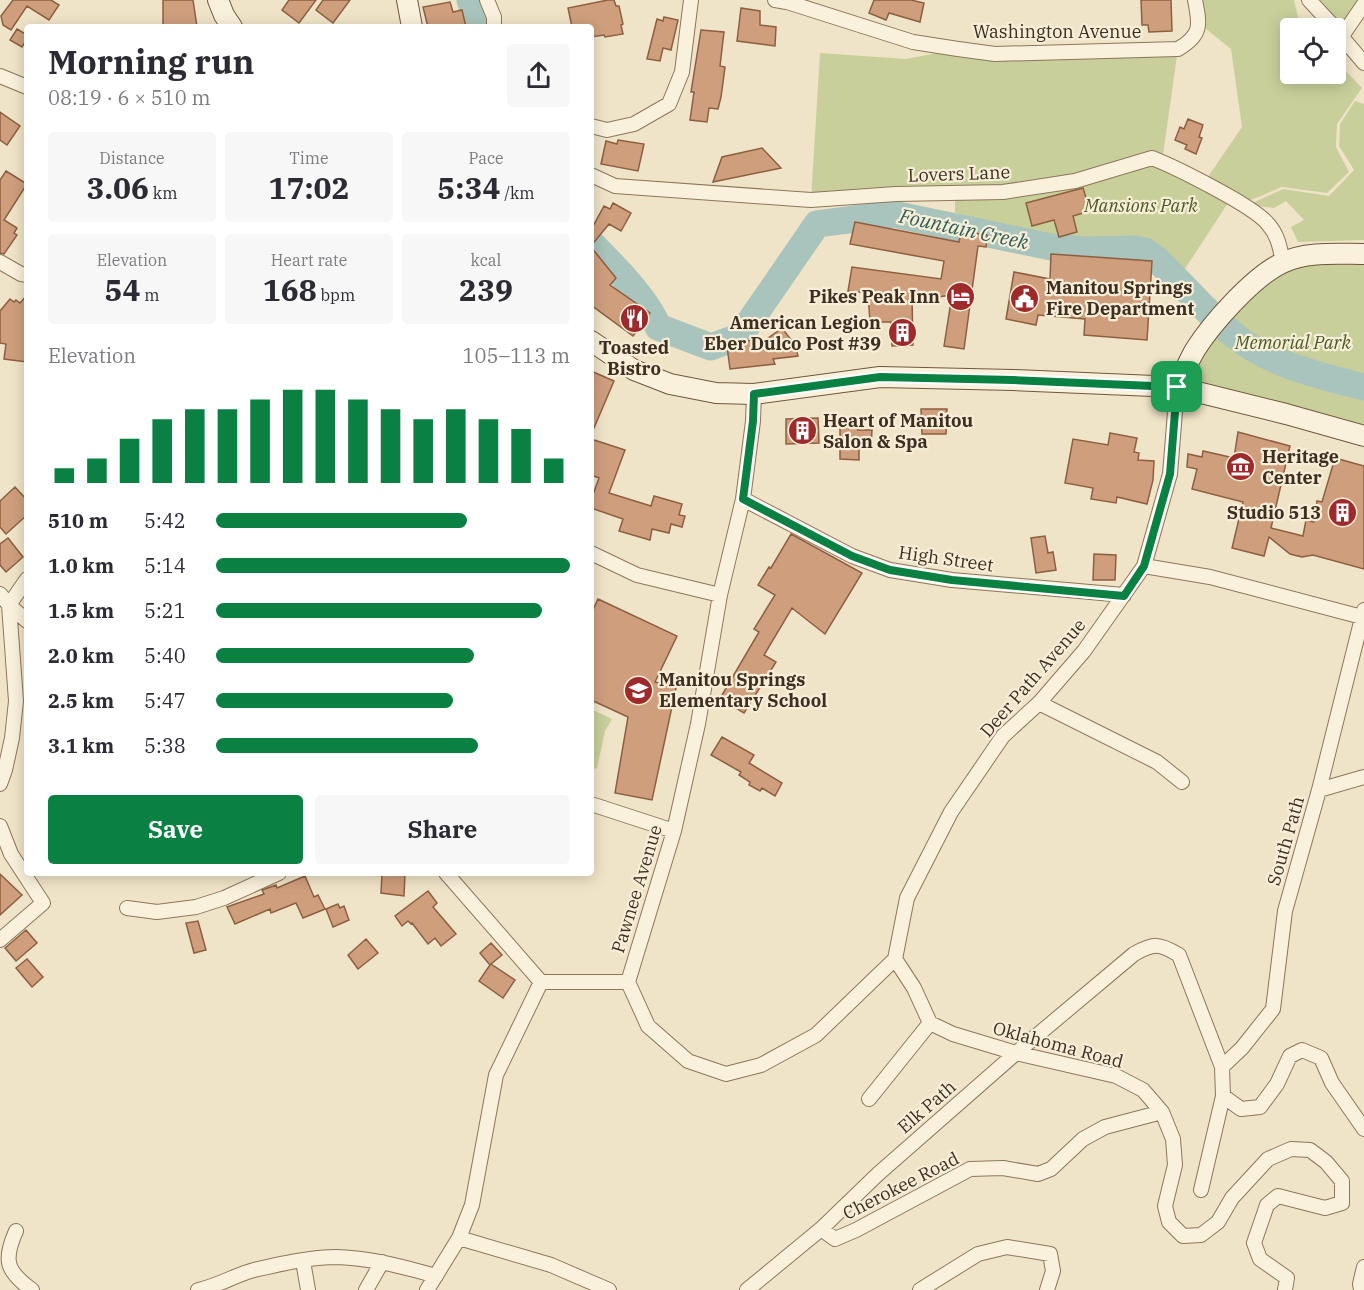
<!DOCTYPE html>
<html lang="en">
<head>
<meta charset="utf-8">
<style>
  :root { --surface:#fff; --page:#f7f7f7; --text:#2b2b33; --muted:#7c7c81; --accent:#0b8043 }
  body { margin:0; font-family:"IBM Plex Serif",serif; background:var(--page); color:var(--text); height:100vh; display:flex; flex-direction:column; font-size:22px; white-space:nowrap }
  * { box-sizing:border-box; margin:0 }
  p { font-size:20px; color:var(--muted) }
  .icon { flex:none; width:33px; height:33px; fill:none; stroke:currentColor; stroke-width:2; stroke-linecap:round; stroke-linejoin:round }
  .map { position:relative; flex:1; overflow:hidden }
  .details { position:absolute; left:24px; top:24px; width:570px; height:852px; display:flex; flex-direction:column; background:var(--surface); border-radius:6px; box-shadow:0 3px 15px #0003 }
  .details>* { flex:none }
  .buttons { position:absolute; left:1280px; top:18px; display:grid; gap:12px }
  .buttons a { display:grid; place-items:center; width:66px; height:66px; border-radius:6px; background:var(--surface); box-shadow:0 3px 15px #0003; font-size:30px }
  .pin { position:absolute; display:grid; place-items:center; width:51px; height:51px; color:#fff; margin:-26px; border-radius:12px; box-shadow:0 3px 9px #0006 }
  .round { display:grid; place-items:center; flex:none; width:63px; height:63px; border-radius:6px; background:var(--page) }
  .overview { display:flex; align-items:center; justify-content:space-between; height:102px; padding:0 24px }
  h1 { font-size:33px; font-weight:800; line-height:45px }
  .metrics { display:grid; grid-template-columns:repeat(3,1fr); gap:9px; height:102px; padding:6px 24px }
  .metrics div { display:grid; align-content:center; border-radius:6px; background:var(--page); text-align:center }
  .metrics b { font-size:30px; font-weight:800 }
  .metrics small { font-size:16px; font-weight:400 }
  .metrics p { font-size:16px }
  .chart { height:168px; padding:12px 24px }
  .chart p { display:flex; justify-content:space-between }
  .chart svg { width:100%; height:108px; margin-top:6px; stroke:var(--accent); stroke-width:6 }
  .primary-button { display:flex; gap:12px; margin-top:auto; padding:12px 24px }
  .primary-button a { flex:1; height:69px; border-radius:6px; background:var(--accent); color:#fff; font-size:24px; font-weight:800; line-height:69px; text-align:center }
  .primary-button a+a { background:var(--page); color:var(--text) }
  ul { padding:0 24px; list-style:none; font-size:20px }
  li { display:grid; grid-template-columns:96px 72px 1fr; align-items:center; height:45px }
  li i { height:15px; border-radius:8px; background:var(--accent) }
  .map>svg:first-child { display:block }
  .green { fill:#c9cf9b }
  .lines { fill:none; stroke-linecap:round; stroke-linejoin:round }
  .river { stroke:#a9c4bc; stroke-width:27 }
  .building { fill:#cf9f7d; stroke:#8d5f41; stroke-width:1.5 }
  .street-casing { stroke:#8d765c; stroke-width:16 }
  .secondary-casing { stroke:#6f573f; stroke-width:22 }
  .street { stroke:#faf1dc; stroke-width:14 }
  .secondary { stroke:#faf1dc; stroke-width:20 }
  .route-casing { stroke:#fff; stroke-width:12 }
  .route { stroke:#0b8043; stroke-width:8 }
  .labels { text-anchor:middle; stroke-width:4.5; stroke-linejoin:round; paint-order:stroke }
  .street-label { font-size:18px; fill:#3d2e20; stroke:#f7eed8 }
  .park-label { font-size:18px; font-style:italic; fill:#4d5a26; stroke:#f7eed8 }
  .poi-label { font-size:18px; font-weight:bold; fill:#3d2e20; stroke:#f7eed8; text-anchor:start }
  .water-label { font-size:20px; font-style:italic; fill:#2f5d5a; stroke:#f7eed8 }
</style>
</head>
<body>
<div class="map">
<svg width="1364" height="1290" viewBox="0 0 1364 1290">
  <rect width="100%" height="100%" fill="#f0e4c8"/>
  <path class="green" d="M1195,0H1294L1299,21L1305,28H1290V74H1335V60L1362,88L1337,124L1336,147L1349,172L1327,193L1282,187L1241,204L1203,184L1242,127L1231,49L1200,24Z
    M1309,0H1363L1342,36Z
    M958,49H1178L1162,162L1003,192L811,200L820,53L906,59Z
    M1355,101L1364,104V240L1298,242L1291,227L1304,220L1286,201L1274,208L1248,205L1283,189L1329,196L1354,170L1339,146L1340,124Z
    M1142,165L1153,166L1228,203L1179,278L1143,246L1062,245L955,213V196Z
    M1364,254V436L1177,387L1187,365L1283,262Z
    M591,709L612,719L605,731L597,768L591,770Z"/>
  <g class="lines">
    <path class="river" d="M470,0L478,27
      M591,243C612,264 648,300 658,327L711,347L740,336L817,224L893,214L1051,247L1085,250L1135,249L1145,251L1155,258C1182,283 1206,313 1235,336C1271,365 1321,376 1364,387"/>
  </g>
  <path class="building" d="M13,0H51L59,5L49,20L27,6L11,30L3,25L1,16Z
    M163,0H193L197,27H163Z
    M289,0H316L299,23L282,10Z
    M323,0H350L333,23L316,10Z
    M608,0H614L616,6H619L623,24L621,25L623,34L605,37L604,35L591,37V27H572L568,8Z
    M874,0H911L924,3L920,22L889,13L886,20L869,13Z
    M1141,0H1171L1172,31L1149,32L1148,25H1142Z
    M450,2L453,12L462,10L466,27H428L423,7Z
    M741,8L760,11V25L776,27L775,46L737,41Z
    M664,17L678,20L671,50L663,48L660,61L647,59L657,19L663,21Z
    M17,29L27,35V39L22,47L10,40Z
    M701,30L724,32L720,66L725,67L721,97L718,109L709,108L707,122L690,120L694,92H691Z
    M0,112L20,126L7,145L0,140Z
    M1188,119L1203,125L1199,137L1202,138L1196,154L1185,149L1187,145L1175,140L1180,127L1184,129Z
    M618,140L644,144L638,171L601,164L606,141L617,144Z
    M762,148L781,168L713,182L722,157Z
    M6,171L27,184L4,220L17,228L14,233L17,235L4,254L0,253V180Z
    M1083,188L1090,211L1073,216L1077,232L1059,237L1054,220L1032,226L1026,203Z
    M613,203L631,213L621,231L609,224L591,246V230L604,206L610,209Z
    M855,222L959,242L961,231L987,235L986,247L978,246L964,349L944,346L952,295L924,299L912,298L913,345L892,346L891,322H870L868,293L848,291L852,267L941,279L944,261L850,244Z
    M591,247L616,278L610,285L650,313L633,336L591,305Z
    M1051,254L1152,261L1147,340L1084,335L1085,319L1038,315L1036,325L1006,319L1014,272L1050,279Z
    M27,295V362L4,359L6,344L0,343V311L10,299L14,302L16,300L20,303Z
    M782,328L795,345L798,356L773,359L775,364L730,369L727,346L755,339L757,346Z
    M591,371L614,381L591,435Z
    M921,409H947L946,434H922Z
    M818,418L819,443L786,444V419Z
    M840,424H858V430H872L871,447H859V460L840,459Z
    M1238,432L1290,446L1271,528L1303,536L1306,520L1314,522L1317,501L1322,502L1335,458L1364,466V569L1313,555L1302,557L1290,554L1269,537L1264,556L1232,548L1243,502L1192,489L1197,469L1187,467L1188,454L1202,457L1203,451L1234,458Z
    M1110,433L1137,438L1134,452L1139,453L1138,460L1154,461L1153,480L1147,504L1117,497L1116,503L1091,499L1093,488L1065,483L1073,439L1108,445Z
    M591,439L625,450L609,493L651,506L654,496L682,504L679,515L685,516L682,527L671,524L669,533L652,529L650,540L619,531L623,519L591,508V500L599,478L591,475Z
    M15,487L27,500V515L6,534L0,527V501Z
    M791,534L862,573L825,634L792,608L764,655L776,662L744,713L729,704L731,700L722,695L759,632L754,629L775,595L758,585L769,567L771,568Z
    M1045,536L1048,553L1053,552L1056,570L1036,573L1031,538Z
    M8,538L23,557L6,572L0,565V544Z
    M1094,554L1116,555L1115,580H1093Z
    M598,599L677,636L655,682L676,688L652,800L615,793L628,717L591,700V614Z
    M722,737L754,755L749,763L782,783L775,796L762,788L760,791L749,785L750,782L739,775L741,772L711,755Z
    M382,873H405L404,896L381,893Z
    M0,874L22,895L0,915Z
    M305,876L314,897L318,895L325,909L303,918L296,903L271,913L270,909L235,924L227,907L264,894L262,890L276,885L277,888Z
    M428,891L437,903L433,907L456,934L441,946L435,938L428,944L412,923L411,924L408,921L402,926L395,916Z
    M338,904L340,908L344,906L349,920L333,927L326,909Z
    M198,921L206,950L194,953L186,923Z
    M26,930L37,943L16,961L5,948Z
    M366,939L378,953L358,969L348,955Z
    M491,943L502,955L491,964L515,980L503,998L479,981L490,965L480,953Z
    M27,959L43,977L32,987L16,968Z"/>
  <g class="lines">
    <defs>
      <path id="street" d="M487,0L494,17V27
        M775,0L787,2L913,42L958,49L995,54L1178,49C1202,35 1200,25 1195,0
        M1309,0L1335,28
        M1335,29L1364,63
        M1342,36L1364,4
        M0,76L27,87
        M591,126L607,130L634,124L669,104L682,72L691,0
        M591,175L615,186L811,200L896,194L1003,192L1075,181L1152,158C1175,167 1254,206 1268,224C1278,235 1280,248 1283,262
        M0,262L21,274L27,275
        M743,499L852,556L890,570L952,580L1124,595
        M591,553L637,575L720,595
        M1144,566L1210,577L1362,617
        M0,594L9,605L27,621
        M1039,703L1157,762L1182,782
        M0,784L5,770L12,738L16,701L9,605L27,579
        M1319,790L1364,777
        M591,804L674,831
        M0,826L11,854L43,903L0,940
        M446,873L541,982
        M127,908L157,912L196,907L224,898L279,873
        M895,959L914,988L930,1023L953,1034L1016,1053L1116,1076L1143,1090L1162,1112L1173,1139L1175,1165L1165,1206L1169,1222L1183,1236L1201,1235L1218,1222L1232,1198L1268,1159L1291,1149L1310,1150L1326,1162L1342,1181V1203L1325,1208L1278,1196L1267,1205L1254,1243L1260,1259L1287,1278L1285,1290
        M628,982L648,1026L688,1061L726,1074L761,1065L816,1035L895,959L907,898L951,812L1003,736L1039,703L1084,651L1144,566L1170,474L1177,387
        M628,982L674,831L698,724L720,595L743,499L753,421L754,394
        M1222,1067L1242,1048L1273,1009L1285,911L1319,790L1364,610
        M1223,1096L1241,1109L1260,1107L1277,1084L1290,1056L1302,1050L1321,1058L1332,1083L1364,1129
        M869,1099L930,1023
        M821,1229L835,1239L856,1230L970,1169L1003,1168L1038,1174L1051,1169L1083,1139L1105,1127L1162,1112
        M16,1231C3,1260 6,1271 32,1290
        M459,1238L551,1265L609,1290
        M303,1261L308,1290
        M198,1290C218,1286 235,1275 254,1270C280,1264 310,1257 337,1257C371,1258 404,1267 436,1276
        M366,1290L382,1262
        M427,1290L459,1238L472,1205L496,1075L541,982H628
        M747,1290L821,1229L878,1174L1016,1053L1134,954C1154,943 1159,943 1179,955L1222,1067L1223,1096L1201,1190
        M920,1290L978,1254L1007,1247L1050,1254L1053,1271L1047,1290
        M1361,1290L1360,1284L1364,1267"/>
      <path id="secondary" d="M218,0L224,15L232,27
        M407,0L412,27
        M591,341L634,370L670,384L716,393L754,394L880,377L1013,380L1177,387L1286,414L1364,436
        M1177,387C1183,375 1188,362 1195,350C1212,323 1253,277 1282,263C1306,251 1339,254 1364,254"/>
    </defs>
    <use href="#street" class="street-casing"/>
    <use href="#secondary" class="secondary-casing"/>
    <use href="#street" class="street"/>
    <use href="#secondary" class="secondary"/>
  </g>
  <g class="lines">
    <defs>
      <path id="route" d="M880,377L1013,380L1177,387L1170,474L1144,566L1124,596L952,580L890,570L852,556L743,499L753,421L754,394Z"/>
    </defs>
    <use href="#route" class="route-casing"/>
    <use href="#route" class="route"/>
  </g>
  <defs>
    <symbol id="hotel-disc" viewBox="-11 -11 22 22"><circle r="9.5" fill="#9e2a2b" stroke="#f7eed8"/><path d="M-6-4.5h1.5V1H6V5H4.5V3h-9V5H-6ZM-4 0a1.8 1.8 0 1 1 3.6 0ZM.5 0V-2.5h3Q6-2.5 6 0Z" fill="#fff"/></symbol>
    <symbol id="civic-disc" viewBox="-11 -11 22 22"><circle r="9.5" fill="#9e2a2b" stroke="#f7eed8"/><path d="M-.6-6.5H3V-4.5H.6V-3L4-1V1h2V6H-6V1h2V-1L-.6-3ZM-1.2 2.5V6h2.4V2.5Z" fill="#fff"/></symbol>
    <symbol id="restaurant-disc" viewBox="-11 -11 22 22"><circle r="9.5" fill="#9e2a2b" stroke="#f7eed8"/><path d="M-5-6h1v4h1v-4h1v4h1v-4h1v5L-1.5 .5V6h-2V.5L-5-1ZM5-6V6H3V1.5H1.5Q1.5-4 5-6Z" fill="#fff"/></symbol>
    <symbol id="building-disc" viewBox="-11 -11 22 22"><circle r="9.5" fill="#9e2a2b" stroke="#f7eed8"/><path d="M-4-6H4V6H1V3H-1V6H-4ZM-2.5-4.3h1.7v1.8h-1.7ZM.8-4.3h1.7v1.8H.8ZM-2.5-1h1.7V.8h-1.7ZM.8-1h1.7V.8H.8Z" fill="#fff"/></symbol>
    <symbol id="museum-disc" viewBox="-11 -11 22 22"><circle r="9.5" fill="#9e2a2b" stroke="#f7eed8"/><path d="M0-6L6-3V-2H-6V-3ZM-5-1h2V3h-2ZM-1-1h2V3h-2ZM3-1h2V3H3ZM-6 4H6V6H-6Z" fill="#fff"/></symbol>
    <symbol id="school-disc" viewBox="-11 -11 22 22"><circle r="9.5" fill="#9e2a2b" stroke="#f7eed8"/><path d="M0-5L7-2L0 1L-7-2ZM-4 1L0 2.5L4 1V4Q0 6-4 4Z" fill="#fff"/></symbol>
  </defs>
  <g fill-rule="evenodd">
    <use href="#hotel-disc" x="944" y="280" width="33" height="33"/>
    <use href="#civic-disc" x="1008" y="282" width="33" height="33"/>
    <use href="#restaurant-disc" x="618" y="302" width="33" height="33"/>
    <use href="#building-disc" x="886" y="316" width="33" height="33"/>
    <use href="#building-disc" x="786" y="414" width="33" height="33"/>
    <use href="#museum-disc" x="1224" y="450" width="33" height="33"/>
    <use href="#building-disc" x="1326" y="496" width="33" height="33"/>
    <use href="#school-disc" x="622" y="674" width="33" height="33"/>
  </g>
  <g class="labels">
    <g class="street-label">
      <text x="1057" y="38">Washington Avenue</text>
      <text transform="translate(959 174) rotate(-2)" y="6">Lovers Lane</text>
      <text transform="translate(946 559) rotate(8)" y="6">High Street</text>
      <text transform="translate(1033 678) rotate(-49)" y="6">Deer Path Avenue</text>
      <text transform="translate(1286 841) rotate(-74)" y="6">South Path</text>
      <text transform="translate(637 889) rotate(-73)" y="6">Pawnee Avenue</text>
      <text transform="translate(1058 1045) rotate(15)" y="6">Oklahoma Road</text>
      <text transform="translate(927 1107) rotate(-41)" y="6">Elk Path</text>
      <text transform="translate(901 1186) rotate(-27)" y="6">Cherokee Road</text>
    </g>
    <g class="park-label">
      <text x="1141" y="212">Mansions Park</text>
      <text x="1293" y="349">Memorial Park</text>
    </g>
    <g class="poi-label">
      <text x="1046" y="294">Manitou Springs<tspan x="1046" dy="21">Fire Department</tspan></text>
      <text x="940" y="303" text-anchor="end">Pikes Peak Inn</text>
      <text x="881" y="329" text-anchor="end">American Legion<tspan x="881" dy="21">Eber Dulco Post #39</tspan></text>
      <text x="634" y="354" text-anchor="middle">Toasted<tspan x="634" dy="21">Bistro</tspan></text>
      <text x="823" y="427">Heart of Manitou<tspan x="823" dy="21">Salon &amp; Spa</tspan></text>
      <text x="1262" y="463">Heritage<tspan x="1262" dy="21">Center</tspan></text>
      <text x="1321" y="519" text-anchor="end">Studio 513</text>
      <text x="659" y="686">Manitou Springs<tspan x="659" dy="21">Elementary School</tspan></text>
    </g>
    <g class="water-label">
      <text transform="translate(964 229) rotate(12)" y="7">Fountain Creek</text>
    </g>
  </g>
</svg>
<div class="buttons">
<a><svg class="icon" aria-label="locate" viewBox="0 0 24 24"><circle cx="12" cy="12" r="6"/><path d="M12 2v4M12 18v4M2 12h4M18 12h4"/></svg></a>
</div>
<div class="pin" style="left:1177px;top:387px;background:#1e9e55"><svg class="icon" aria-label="arrive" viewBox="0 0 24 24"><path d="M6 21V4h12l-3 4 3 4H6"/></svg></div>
<section class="details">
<div class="overview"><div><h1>Morning run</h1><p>08:19 · 6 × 510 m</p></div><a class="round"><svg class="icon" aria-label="share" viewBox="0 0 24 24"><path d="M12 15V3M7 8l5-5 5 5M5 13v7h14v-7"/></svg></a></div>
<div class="metrics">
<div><p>Distance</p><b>3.06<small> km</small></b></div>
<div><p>Time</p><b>17:02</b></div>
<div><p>Pace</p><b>5:34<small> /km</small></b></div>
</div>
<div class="metrics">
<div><p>Elevation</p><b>54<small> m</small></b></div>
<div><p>Heart rate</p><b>168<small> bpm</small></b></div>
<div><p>kcal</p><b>239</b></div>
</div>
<div class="chart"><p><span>Elevation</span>105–113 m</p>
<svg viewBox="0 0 160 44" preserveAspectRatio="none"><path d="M5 44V38M15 44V34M25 44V26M35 44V18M45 44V14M55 44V14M65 44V10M75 44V6M85 44V6M95 44V10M105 44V14M115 44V18M125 44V14M135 44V18M145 44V22M155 44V34"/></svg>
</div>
<ul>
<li><b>510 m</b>5:42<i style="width:71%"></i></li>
<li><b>1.0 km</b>5:14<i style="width:100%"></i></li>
<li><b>1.5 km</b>5:21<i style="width:92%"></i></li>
<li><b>2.0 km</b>5:40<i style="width:73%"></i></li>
<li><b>2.5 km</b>5:47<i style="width:67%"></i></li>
<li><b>3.1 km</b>5:38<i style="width:74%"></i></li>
</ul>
<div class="primary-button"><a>Save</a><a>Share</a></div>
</section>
</div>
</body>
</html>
